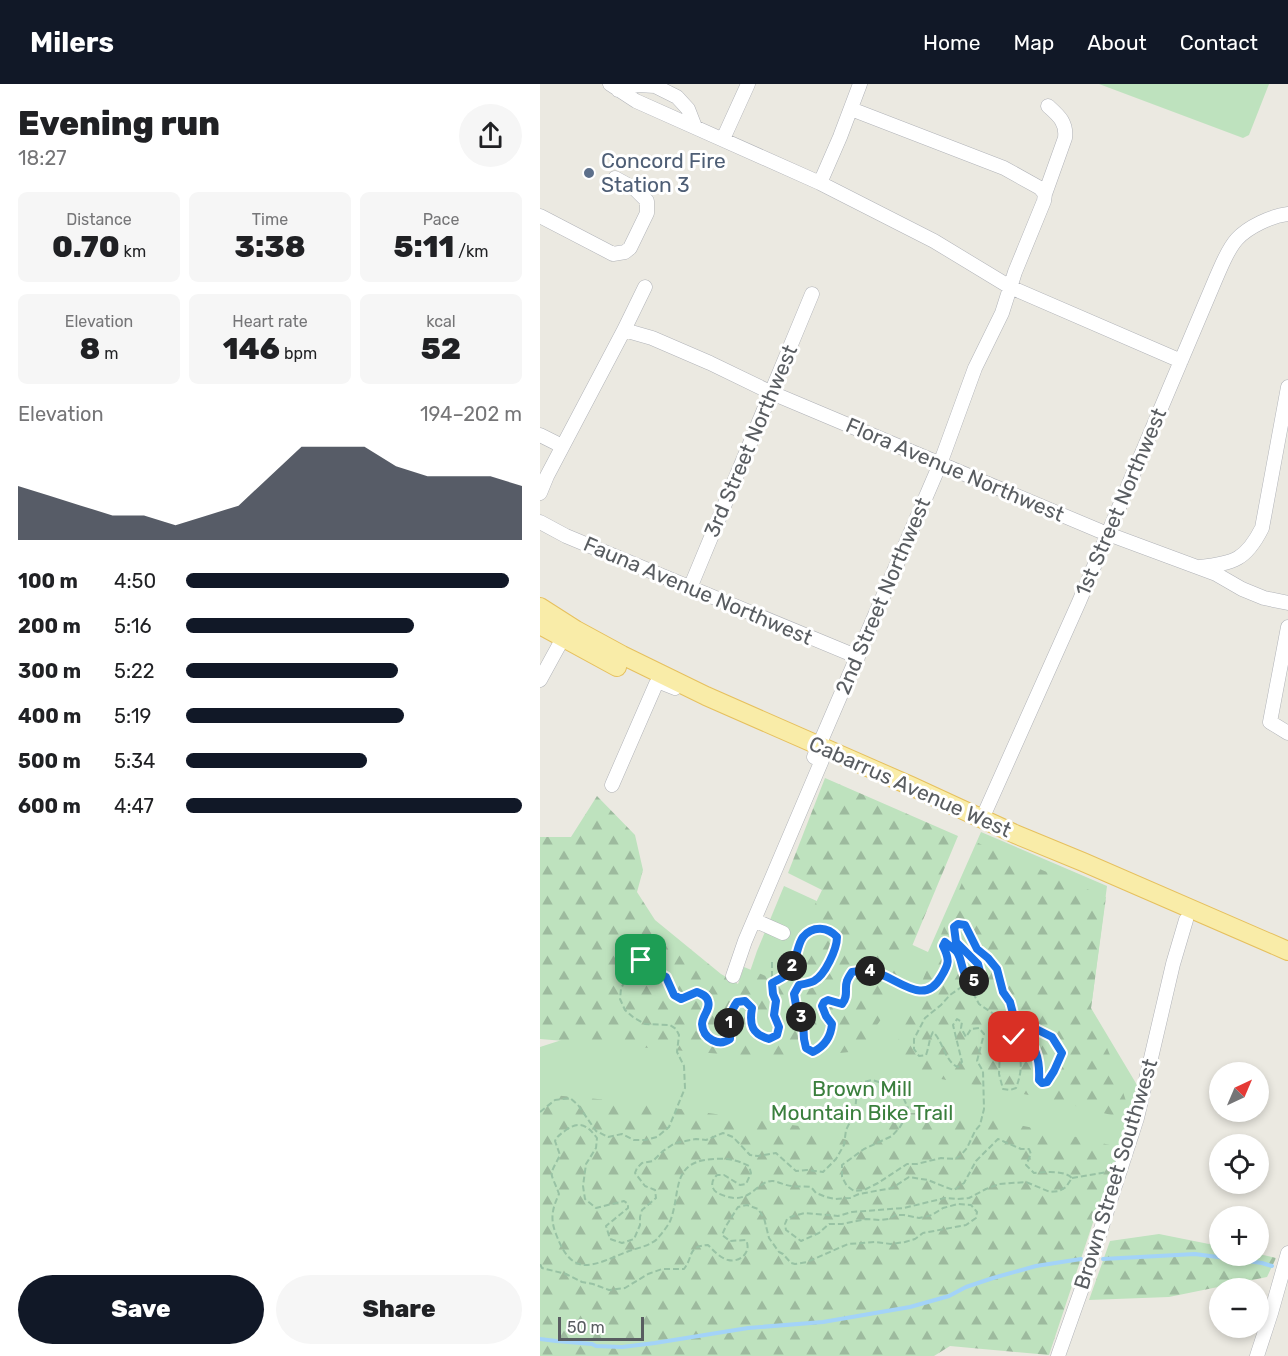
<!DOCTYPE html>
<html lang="en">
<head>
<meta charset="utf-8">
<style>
  :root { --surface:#fff; --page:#f6f6f6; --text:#202124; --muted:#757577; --accent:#111827 }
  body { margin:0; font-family:Rubik,sans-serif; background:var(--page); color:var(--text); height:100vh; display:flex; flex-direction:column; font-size:22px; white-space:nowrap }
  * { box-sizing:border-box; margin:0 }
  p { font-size:20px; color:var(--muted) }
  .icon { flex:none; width:33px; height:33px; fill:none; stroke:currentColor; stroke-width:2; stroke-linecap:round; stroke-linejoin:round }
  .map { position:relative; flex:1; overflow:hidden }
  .sheet { display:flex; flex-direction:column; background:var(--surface); width:540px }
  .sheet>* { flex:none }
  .needle { width:39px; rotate:44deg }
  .buttons { position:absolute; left:669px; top:978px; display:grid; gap:12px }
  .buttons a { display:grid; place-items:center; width:60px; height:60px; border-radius:50%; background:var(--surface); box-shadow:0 3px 9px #0003; font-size:30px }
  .scale { position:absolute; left:18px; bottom:15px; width:86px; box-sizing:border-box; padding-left:6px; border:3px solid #595d61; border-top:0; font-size:16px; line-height:21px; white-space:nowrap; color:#595d61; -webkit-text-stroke:4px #fff; paint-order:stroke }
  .pin { position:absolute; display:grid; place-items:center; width:51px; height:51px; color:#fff; margin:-26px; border-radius:12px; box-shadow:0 3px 9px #0006 }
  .km { position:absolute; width:30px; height:30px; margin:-15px; border-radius:50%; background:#222; color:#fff; font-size:16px; line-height:30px; text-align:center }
  .round { display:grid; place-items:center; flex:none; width:63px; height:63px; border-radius:32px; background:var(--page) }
  .headline { display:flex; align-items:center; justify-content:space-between; height:102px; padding:0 18px }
  h1 { font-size:33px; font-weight:800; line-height:45px }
  .stats { display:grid; grid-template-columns:repeat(3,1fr); gap:9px; height:102px; padding:6px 18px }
  .stats div { display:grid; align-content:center; border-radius:9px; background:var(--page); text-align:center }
  .stats b { font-size:30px; font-weight:800 }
  .stats small { font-size:16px; font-weight:400 }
  .stats p { font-size:16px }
  .chart { height:168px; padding:12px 18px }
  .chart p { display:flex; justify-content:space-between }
  .chart svg { width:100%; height:108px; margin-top:6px; fill:var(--accent); opacity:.7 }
  .primary-button { display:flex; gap:12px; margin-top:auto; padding:12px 18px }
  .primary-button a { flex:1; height:69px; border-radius:36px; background:var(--accent); color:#fff; font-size:24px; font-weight:800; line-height:69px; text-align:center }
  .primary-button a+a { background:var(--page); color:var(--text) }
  ul { padding:0 18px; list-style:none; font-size:20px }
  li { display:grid; grid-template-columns:96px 72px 1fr; align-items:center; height:45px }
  li i { height:15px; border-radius:8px; background:var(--accent) }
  header { display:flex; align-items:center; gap:36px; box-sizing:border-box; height:84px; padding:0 30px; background:var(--accent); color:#fff }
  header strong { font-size:28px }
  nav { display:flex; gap:33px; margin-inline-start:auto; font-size:21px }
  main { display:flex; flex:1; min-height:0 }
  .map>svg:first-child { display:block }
  .green { fill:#bee2be }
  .forest { fill:url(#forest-firs) }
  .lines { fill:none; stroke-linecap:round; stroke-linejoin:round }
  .stream { stroke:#a3d3f8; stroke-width:4 }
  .minor-casing { stroke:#b1b3b8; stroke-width:15 }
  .major-casing { stroke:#e6c05e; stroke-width:20 }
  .path { stroke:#98c2a4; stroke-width:2; stroke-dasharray:6 3; stroke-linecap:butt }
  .minor { stroke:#fff; stroke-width:14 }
  .major { stroke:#f9eca8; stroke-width:18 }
  .route-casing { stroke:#fff; stroke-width:12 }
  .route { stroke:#1a73e8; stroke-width:8 }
  .service-dot { fill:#5c6f8a; stroke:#fff; stroke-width:2 }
  .labels { text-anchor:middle; stroke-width:6; stroke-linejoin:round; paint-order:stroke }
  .service-label { font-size:21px; fill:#4e5e75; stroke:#fff; text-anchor:start }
  .street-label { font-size:21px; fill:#595d61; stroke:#fff }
  .park-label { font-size:21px; fill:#3a7f3d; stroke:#fff }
</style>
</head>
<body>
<header>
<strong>Milers</strong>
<nav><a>Home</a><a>Map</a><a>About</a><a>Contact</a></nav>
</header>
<main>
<section class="sheet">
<div class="headline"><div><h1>Evening run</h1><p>18:27</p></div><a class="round"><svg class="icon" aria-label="share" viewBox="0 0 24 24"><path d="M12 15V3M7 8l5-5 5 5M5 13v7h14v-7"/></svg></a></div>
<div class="stats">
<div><p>Distance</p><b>0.70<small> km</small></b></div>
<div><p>Time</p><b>3:38</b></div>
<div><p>Pace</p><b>5:11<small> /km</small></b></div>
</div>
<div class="stats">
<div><p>Elevation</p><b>8<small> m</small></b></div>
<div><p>Heart rate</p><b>146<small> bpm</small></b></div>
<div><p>kcal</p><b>52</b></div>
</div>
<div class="chart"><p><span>Elevation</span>194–202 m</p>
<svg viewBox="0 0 160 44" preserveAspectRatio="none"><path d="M0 44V22L10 26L20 30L30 34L40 34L50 38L60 34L70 30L80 18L90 6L100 6L110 6L120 14L130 18L140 18L150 18L160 22V44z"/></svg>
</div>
<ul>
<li><b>100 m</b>4:50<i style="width:96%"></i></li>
<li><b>200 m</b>5:16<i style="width:68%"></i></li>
<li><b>300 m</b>5:22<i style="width:63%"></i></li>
<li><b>400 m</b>5:19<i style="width:65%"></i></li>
<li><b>500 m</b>5:34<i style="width:54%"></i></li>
<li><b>600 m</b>4:47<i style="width:100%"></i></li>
</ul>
<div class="primary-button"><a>Save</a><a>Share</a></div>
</section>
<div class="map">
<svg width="748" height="1272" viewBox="0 0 748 1272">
  <defs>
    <pattern id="forest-firs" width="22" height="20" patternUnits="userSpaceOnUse" patternTransform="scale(1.5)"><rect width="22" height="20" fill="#bee2be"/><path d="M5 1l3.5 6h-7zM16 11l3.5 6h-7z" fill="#9dba9e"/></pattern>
  </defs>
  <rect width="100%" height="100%" fill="#ebe9e1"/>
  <path class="green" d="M559,0H729L709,51L703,54Z
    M441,748L567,802L551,924L603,1011L568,1124L439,1151L0,1223V963L31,953L203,908L217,867L244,802L388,868Z"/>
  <path class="forest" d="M285,694L418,752L342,934L319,967L243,975L0,955V753H31L57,712L95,751L103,786L97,808L115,836L181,890L198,900L204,883L238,897L282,806L248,789Z
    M438,759L566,813L551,924L574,981L586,1017L583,1034L500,1013L368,989L354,967Z
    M0,1010L92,1018L266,1043L313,1058L350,1029H418L524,1050L578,1063L509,1271L410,1262L394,1272H0Z
    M619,1150L679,1162L680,1172H718L719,1170L736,1174L727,1193L629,1213L549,1216L570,1157Z"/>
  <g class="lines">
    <path class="stream" d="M563,1175L655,1170L722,1179L732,1182
      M0,1255L16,1257L52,1260L56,1262L82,1263L115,1259L208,1244L283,1238L370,1223L409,1212L426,1203L453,1194L496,1182L541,1175"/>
    <defs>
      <path id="minor" d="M70,0L96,17L280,99L394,157L470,203L641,277
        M78,6L98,1L115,2L137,13L148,25L155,43
        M183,55L208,0
        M280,99L300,53L320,0
        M505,110L525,54C527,38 518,31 508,22
        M0,132L73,170L85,168L90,164L107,129V117L95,105L75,94
        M84,246L112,254L170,279L232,309L560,447L676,490L702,505L724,514L748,519
        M0,351L22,362
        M0,409L7,392L84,246L105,203
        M0,438L26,452L318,573
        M660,483C694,479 706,476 722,444L748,303
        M150,504L272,210
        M748,543L730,638L748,649
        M0,596L23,554
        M274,673L400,380L435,284L462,229L475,188L504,117L505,110L500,104L464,84L311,25
        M72,701L116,600L120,598L135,604
        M442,735L539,518L676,194C682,181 687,166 697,155C708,143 731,132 748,130
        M214,836L243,849
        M193,892L205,857L282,676
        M518,1272L541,1207L597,1034L633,880L646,836
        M717,1272L731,1229L748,1169"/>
      <path id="major" d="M0,523L36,546L82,571L166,612L371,702L475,750L543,778L748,867
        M0,541L77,583"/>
    </defs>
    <use href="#minor" class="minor-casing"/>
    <use href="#major" class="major-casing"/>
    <path class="path" d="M232,878V899
      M0,1028L15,1016L30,1014L38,1021L56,1047L68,1053L82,1050L94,1056H105L117,1053L129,1043L145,1004L144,982L137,968L139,951L136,945L130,941L105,940L93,933L85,926L80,915L81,905L90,885L101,876L109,884L126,893L134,911L141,915L157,908C162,910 167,912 168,917C170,923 166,925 164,930C160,941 165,955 176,958C182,960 186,958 190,955C190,940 188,930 197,918L205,917L212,924C209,941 212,949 229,955L237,951L239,943L234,931L236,917L233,910L232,899C240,895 247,892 251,885C260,870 258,845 280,845C287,844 292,848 297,853C297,865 285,891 274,897C270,899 264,900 259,901L254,910L257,927L263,937L264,955L266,964L273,968C285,962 291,952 292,940L286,932L282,922L284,918L288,916L302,920C309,912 304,905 307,897C308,894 310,891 312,888C318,887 324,886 331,887C355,891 383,925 401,893C409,880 410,876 403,862L405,858C408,861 414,864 417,868C424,879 420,891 433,898L437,896L441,891L438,880L416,858L414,843L419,840L425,841L437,865L448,874L457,885L463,908L470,918L475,937L486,940L511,953L522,969L507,998L502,999L499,996C500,979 496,956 477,951L474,953C481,975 484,982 476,1004L470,1006L463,1005L459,990L461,942L458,933L439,920L432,907L428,904H420L410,911L401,921L385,934L374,955V965L379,972L386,971C389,963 389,955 393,948C403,957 405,978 418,983L422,978L413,941L417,935L422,938L421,944L426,953L431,945L439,944L444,950L437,977L443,987L444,1025L440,1041L435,1047L427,1064L420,1072L415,1075L401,1074L377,1080H367L338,1099L324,1106L314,1107L307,1102L302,1093V1081L324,1065L352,1052L360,1043L367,1031L368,1024L363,1013L353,1002L332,996L320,999L317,1006L315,1028L306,1046L304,1061L296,1075L283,1088L267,1086L256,1087L236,1069L218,1072L210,1071L193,1053L183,1049L166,1056L156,1055L135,1059L123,1067L113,1077L102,1079L97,1084L95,1089L105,1102L115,1106L116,1114L102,1126L100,1133V1141L94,1155L82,1159L70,1155L66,1142L88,1124V1120L84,1117L56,1124L45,1115L43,1102L46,1080L56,1064L57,1054C48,1042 40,1036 26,1046C21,1050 18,1051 15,1057L20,1071C8,1095 10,1085 19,1110C12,1125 10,1135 16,1150C33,1196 53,1181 89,1167C98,1164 112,1161 118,1154C122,1149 129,1141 131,1135C141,1106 131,1077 174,1075C186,1074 198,1076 209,1082L211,1089L206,1100L200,1101L184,1091H177C173,1095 171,1099 173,1104C175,1109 180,1110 185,1112C211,1121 217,1096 233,1097C240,1098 246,1102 252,1102C258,1103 265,1102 271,1103L276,1109L286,1113L295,1115L310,1114L319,1110L352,1104L369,1093L388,1096L405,1103L414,1106L424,1099L436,1077L458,1055L481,1065H489L491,1070L486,1081L494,1089C505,1088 524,1086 532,1094L526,1103L519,1107L510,1108L486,1098L459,1100L446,1105L429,1114L417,1115L405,1114L364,1124L312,1128L298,1132L265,1129L253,1132L247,1135L245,1140L246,1146L261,1157L279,1149L289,1140H302L326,1135L341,1136L349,1135L355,1131H364L379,1134L392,1131L403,1124L418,1120L431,1121L437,1128L436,1134L426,1141L383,1149L375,1155L365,1158L351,1160L335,1158L308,1160L267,1178L255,1180L251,1179L243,1170L239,1168L229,1154L224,1134L218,1125L207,1121L198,1123L186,1142L182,1151L190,1157L206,1156C212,1168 200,1179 188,1176C180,1174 174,1167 168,1161C147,1162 154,1172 144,1185H122L108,1190L85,1204L69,1206L53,1200L42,1198L26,1190L2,1184L0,1180
      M532,1094L567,1088"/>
    <use href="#minor" class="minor"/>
    <use href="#major" class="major"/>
  </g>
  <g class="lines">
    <defs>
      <path id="route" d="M101,876L109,884L126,893L134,911L141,915L157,908C162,910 167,912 168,917C171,925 162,932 162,940C163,955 179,963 190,955C190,940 188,930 197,918L205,917L212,924C209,941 212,950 229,955L237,951L239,943L234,931L236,917L233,910L232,899C240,895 247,892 251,885C257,875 257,861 263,853C273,841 288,843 297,853C297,865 285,891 274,897C270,899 264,900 259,901L254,910L257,927L263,937L264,955L266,964L273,968C285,962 291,952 292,940L286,932L282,922L284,918L288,916L302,920C309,912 304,905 307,897C308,894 310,891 312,888C318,887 325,886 331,887C355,891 383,925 401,893C409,880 410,876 403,862L405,858C408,861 414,864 417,868C424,879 420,891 433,898L437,896L441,891L438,880L416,858L414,843L418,840L425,841L437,865L448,874L457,885L463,908L470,918L475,937L486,940L512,953L522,969L514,987L507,998L502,999L499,996C500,979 497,955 477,951L474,953"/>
    </defs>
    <use href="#route" class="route-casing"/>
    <use href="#route" class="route"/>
  </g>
  <circle class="service-dot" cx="49" cy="89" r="6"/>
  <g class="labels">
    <g class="service-label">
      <text x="61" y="84">Concord Fire<tspan x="61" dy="24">Station 3</tspan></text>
    </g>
    <g class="street-label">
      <text transform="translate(211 357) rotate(-67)" y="7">3rd Street Northwest</text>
      <text transform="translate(415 386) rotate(23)" y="7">Flora Avenue Northwest</text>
      <text transform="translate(581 418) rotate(-67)" y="7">1st Street Northwest</text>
      <text transform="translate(158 507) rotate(23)" y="7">Fauna Avenue Northwest</text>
      <text transform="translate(343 512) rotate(-67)" y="7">2nd Street Northwest</text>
      <text transform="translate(370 703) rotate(24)" y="7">Cabarrus Avenue West</text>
      <text transform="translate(576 1090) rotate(-73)" y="7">Brown Street Southwest</text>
    </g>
    <g class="park-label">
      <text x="322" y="1012">Brown Mill<tspan x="322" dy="24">Mountain Bike Trail</tspan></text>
    </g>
  </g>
</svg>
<div class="buttons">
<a><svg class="needle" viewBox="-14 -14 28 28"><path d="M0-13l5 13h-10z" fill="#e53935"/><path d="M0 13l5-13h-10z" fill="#757577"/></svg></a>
<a><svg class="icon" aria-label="locate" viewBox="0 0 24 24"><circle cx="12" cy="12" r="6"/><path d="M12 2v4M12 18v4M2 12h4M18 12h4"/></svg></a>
<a>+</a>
<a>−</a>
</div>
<div class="scale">50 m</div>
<div class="pin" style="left:101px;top:876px;background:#1e9e55"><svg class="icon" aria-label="arrive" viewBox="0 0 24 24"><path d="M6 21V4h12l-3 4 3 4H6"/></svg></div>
<div class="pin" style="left:474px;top:953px;background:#d93025"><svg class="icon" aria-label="check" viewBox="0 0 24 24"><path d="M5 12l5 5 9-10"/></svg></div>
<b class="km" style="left:189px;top:939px">1</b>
<b class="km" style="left:252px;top:882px">2</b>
<b class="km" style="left:261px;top:933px">3</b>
<b class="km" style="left:330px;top:887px">4</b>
<b class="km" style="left:434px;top:897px">5</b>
</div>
</main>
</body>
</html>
